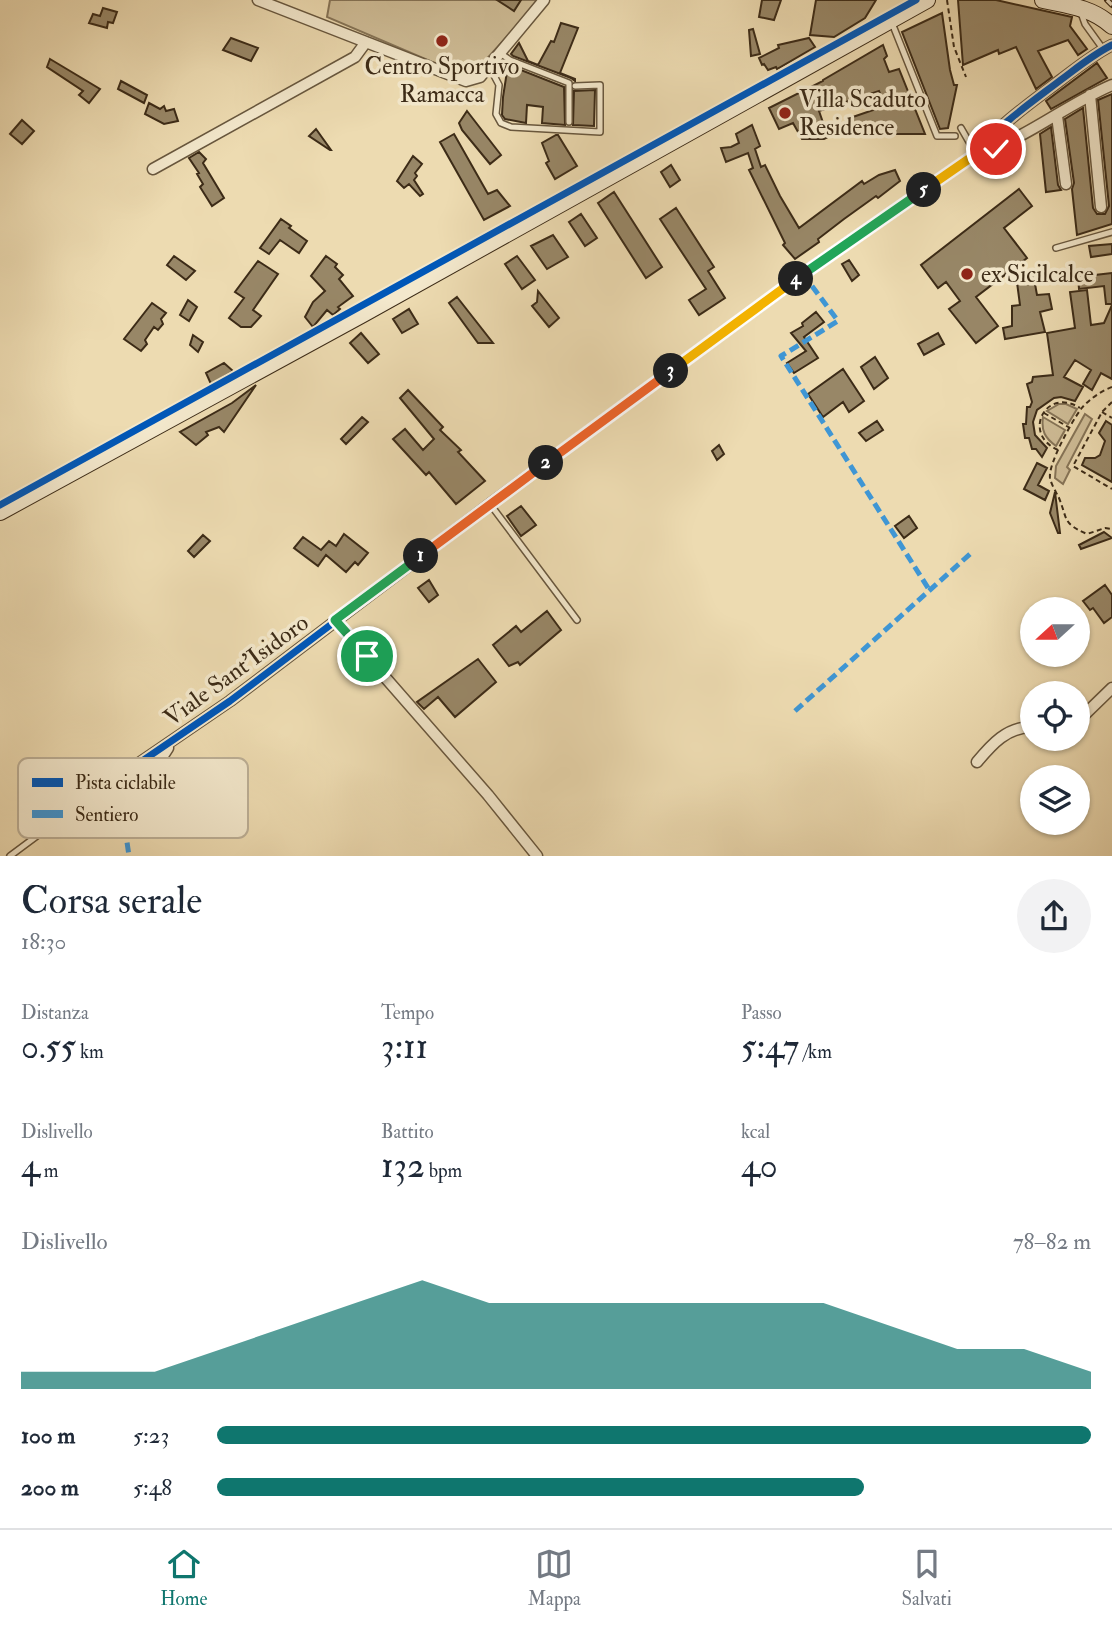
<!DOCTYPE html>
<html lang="it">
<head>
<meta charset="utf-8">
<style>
  :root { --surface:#fff; --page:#f2f2f3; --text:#1f2937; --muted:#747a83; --line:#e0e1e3; --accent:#0f766e }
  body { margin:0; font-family:"IM FELL Double Pica",serif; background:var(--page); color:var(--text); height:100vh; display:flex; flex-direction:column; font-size:26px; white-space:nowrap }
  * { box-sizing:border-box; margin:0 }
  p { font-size:23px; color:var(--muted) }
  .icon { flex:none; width:38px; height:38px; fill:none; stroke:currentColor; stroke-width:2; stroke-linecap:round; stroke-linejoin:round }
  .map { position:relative; height:856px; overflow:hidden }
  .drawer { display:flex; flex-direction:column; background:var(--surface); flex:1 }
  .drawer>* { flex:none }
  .needle { width:46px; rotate:249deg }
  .fabs { position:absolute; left:1020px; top:597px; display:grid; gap:14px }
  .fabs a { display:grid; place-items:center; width:70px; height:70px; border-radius:50%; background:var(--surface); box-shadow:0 2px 5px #0004; font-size:35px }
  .pin { position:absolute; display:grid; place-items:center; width:60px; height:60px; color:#fff; margin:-30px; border:4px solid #fff; border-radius:50%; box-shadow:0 2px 7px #0007 }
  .km { position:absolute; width:35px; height:35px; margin:-18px; border-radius:50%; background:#222; color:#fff; font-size:19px; line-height:35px; text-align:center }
  .round { display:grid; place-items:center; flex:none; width:74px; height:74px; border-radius:37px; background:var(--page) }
  .head { display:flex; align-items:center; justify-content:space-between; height:119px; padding:0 21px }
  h1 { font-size:38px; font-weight:600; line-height:52px }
  .figures { display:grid; grid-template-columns:repeat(3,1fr); gap:10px; height:119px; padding:7px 21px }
  .figures div { display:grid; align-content:center }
  .figures b { font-size:35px; font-weight:600 }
  .figures small { font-size:19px; font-weight:400 }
  .figures p { font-size:19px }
  .chart { height:196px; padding:14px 21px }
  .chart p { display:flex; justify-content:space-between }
  .chart svg { width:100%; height:126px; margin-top:7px; fill:var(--accent); opacity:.7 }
  ul { padding:0 21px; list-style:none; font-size:23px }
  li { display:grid; grid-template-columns:112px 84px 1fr; align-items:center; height:52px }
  li i { height:18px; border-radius:9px; background:var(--accent) }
  .dock { display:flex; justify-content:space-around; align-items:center; height:98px; border-top:2px solid var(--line); background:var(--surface); font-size:19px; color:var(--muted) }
  .dock a { display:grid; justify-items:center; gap:4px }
  .dock .selected { color:var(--accent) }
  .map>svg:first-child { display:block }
  .green { fill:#cfbd97; stroke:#867457; stroke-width:2 }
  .building { fill:#988767; stroke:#3c2b17; stroke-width:2 }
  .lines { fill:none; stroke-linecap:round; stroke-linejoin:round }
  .lane-casing { stroke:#68573e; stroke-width:8 }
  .street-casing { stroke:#68573e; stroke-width:13 }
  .secondary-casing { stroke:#3c2b17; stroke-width:18 }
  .path { stroke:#3c2b17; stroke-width:2; stroke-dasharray:5 3.5; stroke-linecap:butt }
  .lane { stroke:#f3e8cc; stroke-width:5 }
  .street { stroke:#f3e8cc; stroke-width:10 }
  .secondary { stroke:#f3e8cc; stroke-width:16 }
  .rail-casing { stroke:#3c2b17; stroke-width:6 }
  .rail { stroke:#f3e8cc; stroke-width:3.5; stroke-dasharray:10; stroke-linecap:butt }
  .quiet { stroke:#3f96d4; stroke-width:5; stroke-dasharray:10 5; stroke-linecap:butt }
  .cycleway-casing { stroke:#f3e8cc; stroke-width:11 }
  .cycleway { stroke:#0057b8; stroke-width:7 }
  .split-1-casing { stroke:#fff; stroke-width:14 }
  .split-2-casing { stroke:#fff; stroke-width:14 }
  .split-3-casing { stroke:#fff; stroke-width:14 }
  .split-4-casing { stroke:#fff; stroke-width:14 }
  .split-5-casing { stroke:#fff; stroke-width:14 }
  .split-6-casing { stroke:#fff; stroke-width:14 }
  .split-1 { stroke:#22a559; stroke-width:9 }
  .split-2 { stroke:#f0652b; stroke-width:9 }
  .split-3 { stroke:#f0652b; stroke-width:9 }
  .split-4 { stroke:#f5b400; stroke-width:9 }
  .split-5 { stroke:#22a559; stroke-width:9 }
  .split-6 { stroke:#f5b400; stroke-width:9 }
  .poi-dot { fill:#8f2418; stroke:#f3e8cc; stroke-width:2.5 }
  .labels { text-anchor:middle; stroke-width:7; stroke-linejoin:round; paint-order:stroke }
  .poi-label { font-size:24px; fill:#3c2b17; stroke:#f3e8cc; text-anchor:start }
  .street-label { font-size:24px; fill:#3c2b17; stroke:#f3e8cc }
  .key { fill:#f3e8cc; stroke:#bcaf96; stroke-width:2 }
  .key-label { font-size:19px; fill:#3c2b17 }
</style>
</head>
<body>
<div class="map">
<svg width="1112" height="856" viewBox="0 0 1112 856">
  <rect width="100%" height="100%" fill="#eddbb1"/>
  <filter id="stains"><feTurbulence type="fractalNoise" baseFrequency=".00286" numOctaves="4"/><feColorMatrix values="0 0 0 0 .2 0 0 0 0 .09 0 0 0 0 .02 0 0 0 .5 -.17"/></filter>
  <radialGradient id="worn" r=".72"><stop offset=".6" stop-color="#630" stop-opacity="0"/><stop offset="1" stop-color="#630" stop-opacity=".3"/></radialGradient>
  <path class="green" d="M330,0H537L531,10L472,75L465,76L327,17Z
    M1059,404H1066L1077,409L1068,424L1047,411Z
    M1085,414L1092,419L1067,467L1070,470L1063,484L1055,478L1056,466Z
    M1043,417L1065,430L1056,446C1045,438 1041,431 1043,417Z"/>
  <path class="building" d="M497,0H521L514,11Z
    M762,0H781L774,20L759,17Z
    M816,0H876L865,18L834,37L810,35Z
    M958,0H996L1072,17L1070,26L1087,49L1078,55L1068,40L1038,51L1052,77L1036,89L1016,47L999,54L998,50L963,65Z
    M103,8L117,12L113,23L108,22L107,28L89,23L93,14L100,16Z
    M942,13L950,70L954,85H957L948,128L940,129L902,32Z
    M561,23L578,28L560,73L575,79V81L571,78L513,56L511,54L519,43L528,61L538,65L551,41L554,42Z
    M753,29L760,54L751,56L749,30Z
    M231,38L258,48L251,61L223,50Z
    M809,38L815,47L777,69L776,67L768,70L764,64L762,65L759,58L779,48L778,45Z
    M883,45L887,56L884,59L889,72L899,69L925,134H855L850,118L885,106L879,91L819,111L828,137L824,139H802L793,123L779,129L769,108L823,81V80Z
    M50,59L100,89L89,103L79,95L83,91L47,67Z
    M1097,63L1107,78L1051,109L1046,101Z
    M508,65L564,87L565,125L542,123L543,107L527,105L526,123L505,119L502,115L503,97Z
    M121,81L147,95L144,103L118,89Z
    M595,90L594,126L573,125L574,91Z
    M1112,94V224L1077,235L1072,189L1074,183L1065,119L1083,108L1093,208L1097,214H1105L1109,206L1098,100Z
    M149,103L160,109L164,106L166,111L174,109L178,121L164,124L145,114Z
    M467,111L501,155L490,164L462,130L459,123Z
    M22,120L34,131L22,144L10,134Z
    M752,125L760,146L755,149L761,167L765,165L780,196L799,228L862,181L864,184L879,175L895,170L900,181L878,198L876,196L844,219L818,239L819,242L795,259L783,245L785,243L749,170L753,168L748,153L726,162L721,148L731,147L739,143L736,134Z
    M1051,127L1058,185L1061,190L1046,192L1040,134Z
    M316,129L331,150H330L309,136Z
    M454,134L488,194L497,190L510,206L484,220L440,142Z
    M556,135H558L577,166L555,179L546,163L549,161L542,143Z
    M199,152L206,159L203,163L224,198L212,206L200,187L203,184L197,174L199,173L189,158Z
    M413,156L422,164L415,173L417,176L414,180L423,194L420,196L409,184L404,188L397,181Z
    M671,165L680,180L670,187L661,172Z
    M1019,189L1032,206L1004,228L1027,258L976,297L998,326L976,343L949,309L960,301L946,282L938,288L921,265Z
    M614,192L662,267L646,278L598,203Z
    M676,208L714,267L708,271L725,298L699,315L689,300L706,289L660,219Z
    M581,214L597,238L585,246L569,222Z
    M281,219L291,226L289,228L307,241L299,253L280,240L269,254L260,248Z
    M553,235L568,257L547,269L531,246Z
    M1112,244V254L1091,257L1089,246Z
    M174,256L195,271L186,280L167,265Z
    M326,256L337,264L335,267L343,275L339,279L353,296L338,307L340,309L333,315L327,310L313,327L305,317L313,302L325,291L311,276Z
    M517,256L535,280L522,289L505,264Z
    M849,260L859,275L852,281L842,264Z
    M258,261L278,274L253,310L261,316L251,327H241L229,318L244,298L235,292Z
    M1033,273L1037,295L1049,294L1052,309L1040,312L1045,332L1005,339L1003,328L1012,326V306L1020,305L1016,275Z
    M1112,273V304H1106L1104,286L1079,289L1078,277Z
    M1087,290L1091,325L1104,323L1112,305V379L1101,373L1092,390L1083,384L1091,370L1075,360L1064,377L1083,387L1075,401L1061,397L1054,398L1037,410L1033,422L1035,435L1047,448L1042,457L1036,449H1032L1029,438H1025L1023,424H1026L1027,407H1030L1032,402L1027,384L1032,382L1033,377L1053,375L1047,333L1075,328L1070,292Z
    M538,291L559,318L549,327L532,306L537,302Z
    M457,297L493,343H478L449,303Z
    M188,300L197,307L189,321L180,315Z
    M152,303L166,313L161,319L163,324L158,330L154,327L145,340L147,344L141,351L124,339Z
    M409,309L418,324L402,333L393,319Z
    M816,312L824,322L804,337L818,358L794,373L787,363L806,351L791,333L803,326L802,323Z
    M361,333L379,354L368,363L350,343Z
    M938,333L944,344L924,355L918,344Z
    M193,335L203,342L198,352L190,345Z
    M875,357L888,378L874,389L861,367Z
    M224,363L233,371L211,384L206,373Z
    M843,369L864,401L849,412L843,402L823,417L808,394Z
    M256,385L224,432L219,427L206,432L208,435L196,445L180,432L232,403Z
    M408,390L443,427L440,430L461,450L458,452L485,481L456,504L429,472L426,475L393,439L405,429L423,450L434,439L400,398Z
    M362,417L368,422L346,444L341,439Z
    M877,421L883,430L866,441L859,433Z
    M1106,421L1112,425V482L1082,465L1085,458H1095L1100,455L1105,441L1099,433Z
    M719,445L724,454L717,460L712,451Z
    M1037,463L1047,468L1038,485L1049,491L1045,500L1024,489Z
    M1055,492L1060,533H1058L1050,513Z
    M521,506L536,525L521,536L507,516Z
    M909,516L917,528L904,538L895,526Z
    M1104,532L1112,538L1081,549L1079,545Z
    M344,534L368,553L358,565L355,562L346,572L326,555L318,566L294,548L303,537L321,550L329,541L336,546Z
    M203,535L210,541L194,557L188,551Z
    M429,580L438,595L429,602L418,588Z
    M1105,585L1112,595V617L1104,623L1093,608L1090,610L1083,601Z
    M547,611L561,630L520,665L518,662L509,666L493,645L516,626L521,632Z
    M478,659L496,682L455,717L438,697L424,709L417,702Z"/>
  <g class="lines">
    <defs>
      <path id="lane" d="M1080,10L1085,24L1103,49
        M892,23L937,136H955
        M500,53L510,60L569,83V122
        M490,68L499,85L496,114L501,123L511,127L600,132V85L575,86
        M961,128L976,154
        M1056,248L1112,232
        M490,504L577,620
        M10,856L88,798"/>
      <path id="street" d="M258,0L466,81L480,77L544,0
        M1090,95L1101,207
        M1057,116L1066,184
        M976,154C1025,140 1065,105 1112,85
        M153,169L355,57L366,42
        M335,620L488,795L537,856
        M1078,721L1112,688
        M977,762C992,744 1007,727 1032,727
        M88,798L230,701L490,504L803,274L976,154C999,124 1032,102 1062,79C1078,67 1094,54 1112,45
        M126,813L168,748"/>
      <path id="secondary" d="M1043,0C1068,5 1093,8 1112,26
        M0,512L363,314L927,0"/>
    </defs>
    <use href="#lane" class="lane-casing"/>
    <use href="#street" class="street-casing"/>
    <use href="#secondary" class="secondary-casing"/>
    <path class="path" d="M947,0L954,47L966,77
      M1112,387C1101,391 1088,400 1081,409C1072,421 1048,464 1050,478C1051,484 1056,492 1059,498C1068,520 1062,523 1087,534L1105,528L1112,529
      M1112,402L1102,412L1073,466L1112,489
      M1102,412L1112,418
      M1044,413L1070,428
      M1058,450C1021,434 1046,386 1080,408"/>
    <use href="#lane" class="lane"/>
    <use href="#street" class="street"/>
    <use href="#secondary" class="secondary"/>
    <defs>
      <path id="rail" d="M1107,0L1112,5"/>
    </defs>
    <use href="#rail" class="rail-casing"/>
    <use href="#rail" class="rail"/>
    <path class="quiet" d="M803,274L838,321L781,356L930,591
      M795,711L970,554
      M126,813L124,821L129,856"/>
    <defs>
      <path id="cycleway" d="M0,505L916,0
        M88,798L230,701L490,504L803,274L976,154C999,124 1032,102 1062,79C1078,67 1094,54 1112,45"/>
    </defs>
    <use href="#cycleway" class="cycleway-casing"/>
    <use href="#cycleway" class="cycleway"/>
  </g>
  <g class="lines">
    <defs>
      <path id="split-1" d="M367,656L335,620L421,556"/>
      <path id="split-2" d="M421,556L546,463"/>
      <path id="split-3" d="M546,463L671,371"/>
      <path id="split-4" d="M671,371L796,279"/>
      <path id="split-5" d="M796,279L924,190"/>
      <path id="split-6" d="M924,190L976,154L996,149"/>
    </defs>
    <use href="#split-1" class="split-1-casing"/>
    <use href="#split-2" class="split-2-casing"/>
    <use href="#split-3" class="split-3-casing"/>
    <use href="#split-4" class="split-4-casing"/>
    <use href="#split-5" class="split-5-casing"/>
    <use href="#split-6" class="split-6-casing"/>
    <use href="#split-1" class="split-1"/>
    <use href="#split-2" class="split-2"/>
    <use href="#split-3" class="split-3"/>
    <use href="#split-4" class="split-4"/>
    <use href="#split-5" class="split-5"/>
    <use href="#split-6" class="split-6"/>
  </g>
  <g class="poi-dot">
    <circle cx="442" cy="41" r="7"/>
    <circle cx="785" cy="113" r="7"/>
    <circle cx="967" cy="274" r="7"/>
  </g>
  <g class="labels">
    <g class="poi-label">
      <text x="442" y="74" text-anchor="middle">Centro Sportivo<tspan x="442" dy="28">Ramacca</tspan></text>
      <text x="799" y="107">Villa Scaduto<tspan x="799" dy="28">Residence</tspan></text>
      <text x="981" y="282">ex Sicilcalce</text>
    </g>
    <g class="street-label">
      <text transform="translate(236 670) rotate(-36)" y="8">Viale Sant'Isidoro</text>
    </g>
  </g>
  <rect x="18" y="758" width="230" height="80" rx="10" class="key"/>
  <rect x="32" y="778" width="31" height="9" fill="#0057b8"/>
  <rect x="32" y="810" width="31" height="8" fill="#3f96d4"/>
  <g class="key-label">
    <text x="75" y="789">Pista ciclabile</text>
    <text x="75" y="821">Sentiero</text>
  </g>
  <rect width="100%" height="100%" filter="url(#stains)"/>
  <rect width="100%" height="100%" fill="url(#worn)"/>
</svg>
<div class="fabs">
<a><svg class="needle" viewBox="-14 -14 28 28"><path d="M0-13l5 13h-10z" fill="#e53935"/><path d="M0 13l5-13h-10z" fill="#747a83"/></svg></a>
<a><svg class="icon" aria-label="locate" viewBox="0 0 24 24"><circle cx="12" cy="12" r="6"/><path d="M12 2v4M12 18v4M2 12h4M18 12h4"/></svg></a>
<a><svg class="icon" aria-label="layers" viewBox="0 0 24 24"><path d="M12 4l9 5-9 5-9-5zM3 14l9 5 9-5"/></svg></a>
</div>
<div class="pin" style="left:367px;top:656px;background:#1e9e55"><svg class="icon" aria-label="arrive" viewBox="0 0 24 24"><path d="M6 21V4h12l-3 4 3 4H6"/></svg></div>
<div class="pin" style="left:996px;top:149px;background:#d93025"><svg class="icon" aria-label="check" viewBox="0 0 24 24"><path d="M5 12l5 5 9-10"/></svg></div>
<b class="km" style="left:421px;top:556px">1</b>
<b class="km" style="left:546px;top:463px">2</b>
<b class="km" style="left:671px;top:371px">3</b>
<b class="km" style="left:796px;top:279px">4</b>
<b class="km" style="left:924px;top:190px">5</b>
</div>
<section class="drawer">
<div class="head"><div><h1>Corsa serale</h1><p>18:30</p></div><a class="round"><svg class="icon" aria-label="share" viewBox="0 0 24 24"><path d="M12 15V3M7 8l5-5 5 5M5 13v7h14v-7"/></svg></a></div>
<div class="figures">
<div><p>Distanza</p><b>0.55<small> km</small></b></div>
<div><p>Tempo</p><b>3:11</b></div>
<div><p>Passo</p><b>5:47<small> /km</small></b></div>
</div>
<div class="figures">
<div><p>Dislivello</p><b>4<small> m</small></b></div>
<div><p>Battito</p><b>132<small> bpm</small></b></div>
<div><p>kcal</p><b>40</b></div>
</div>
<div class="chart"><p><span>Dislivello</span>78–82 m</p>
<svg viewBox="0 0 160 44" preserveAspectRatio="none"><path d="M0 44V38L10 38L20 38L30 30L40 22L50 14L60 6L70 14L80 14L90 14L100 14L110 14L120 14L130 22L140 30L150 30L160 38V44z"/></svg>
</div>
<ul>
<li><b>100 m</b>5:23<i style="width:100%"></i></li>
<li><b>200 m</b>5:48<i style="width:74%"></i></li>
</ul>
</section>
<nav class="dock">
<a class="selected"><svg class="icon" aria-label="home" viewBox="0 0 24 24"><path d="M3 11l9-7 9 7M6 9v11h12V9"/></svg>Home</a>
<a><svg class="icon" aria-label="map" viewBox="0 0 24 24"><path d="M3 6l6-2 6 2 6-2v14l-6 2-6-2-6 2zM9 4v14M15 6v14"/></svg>Mappa</a>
<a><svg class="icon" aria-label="saved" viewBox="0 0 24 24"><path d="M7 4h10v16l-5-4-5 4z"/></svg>Salvati</a>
</nav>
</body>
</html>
